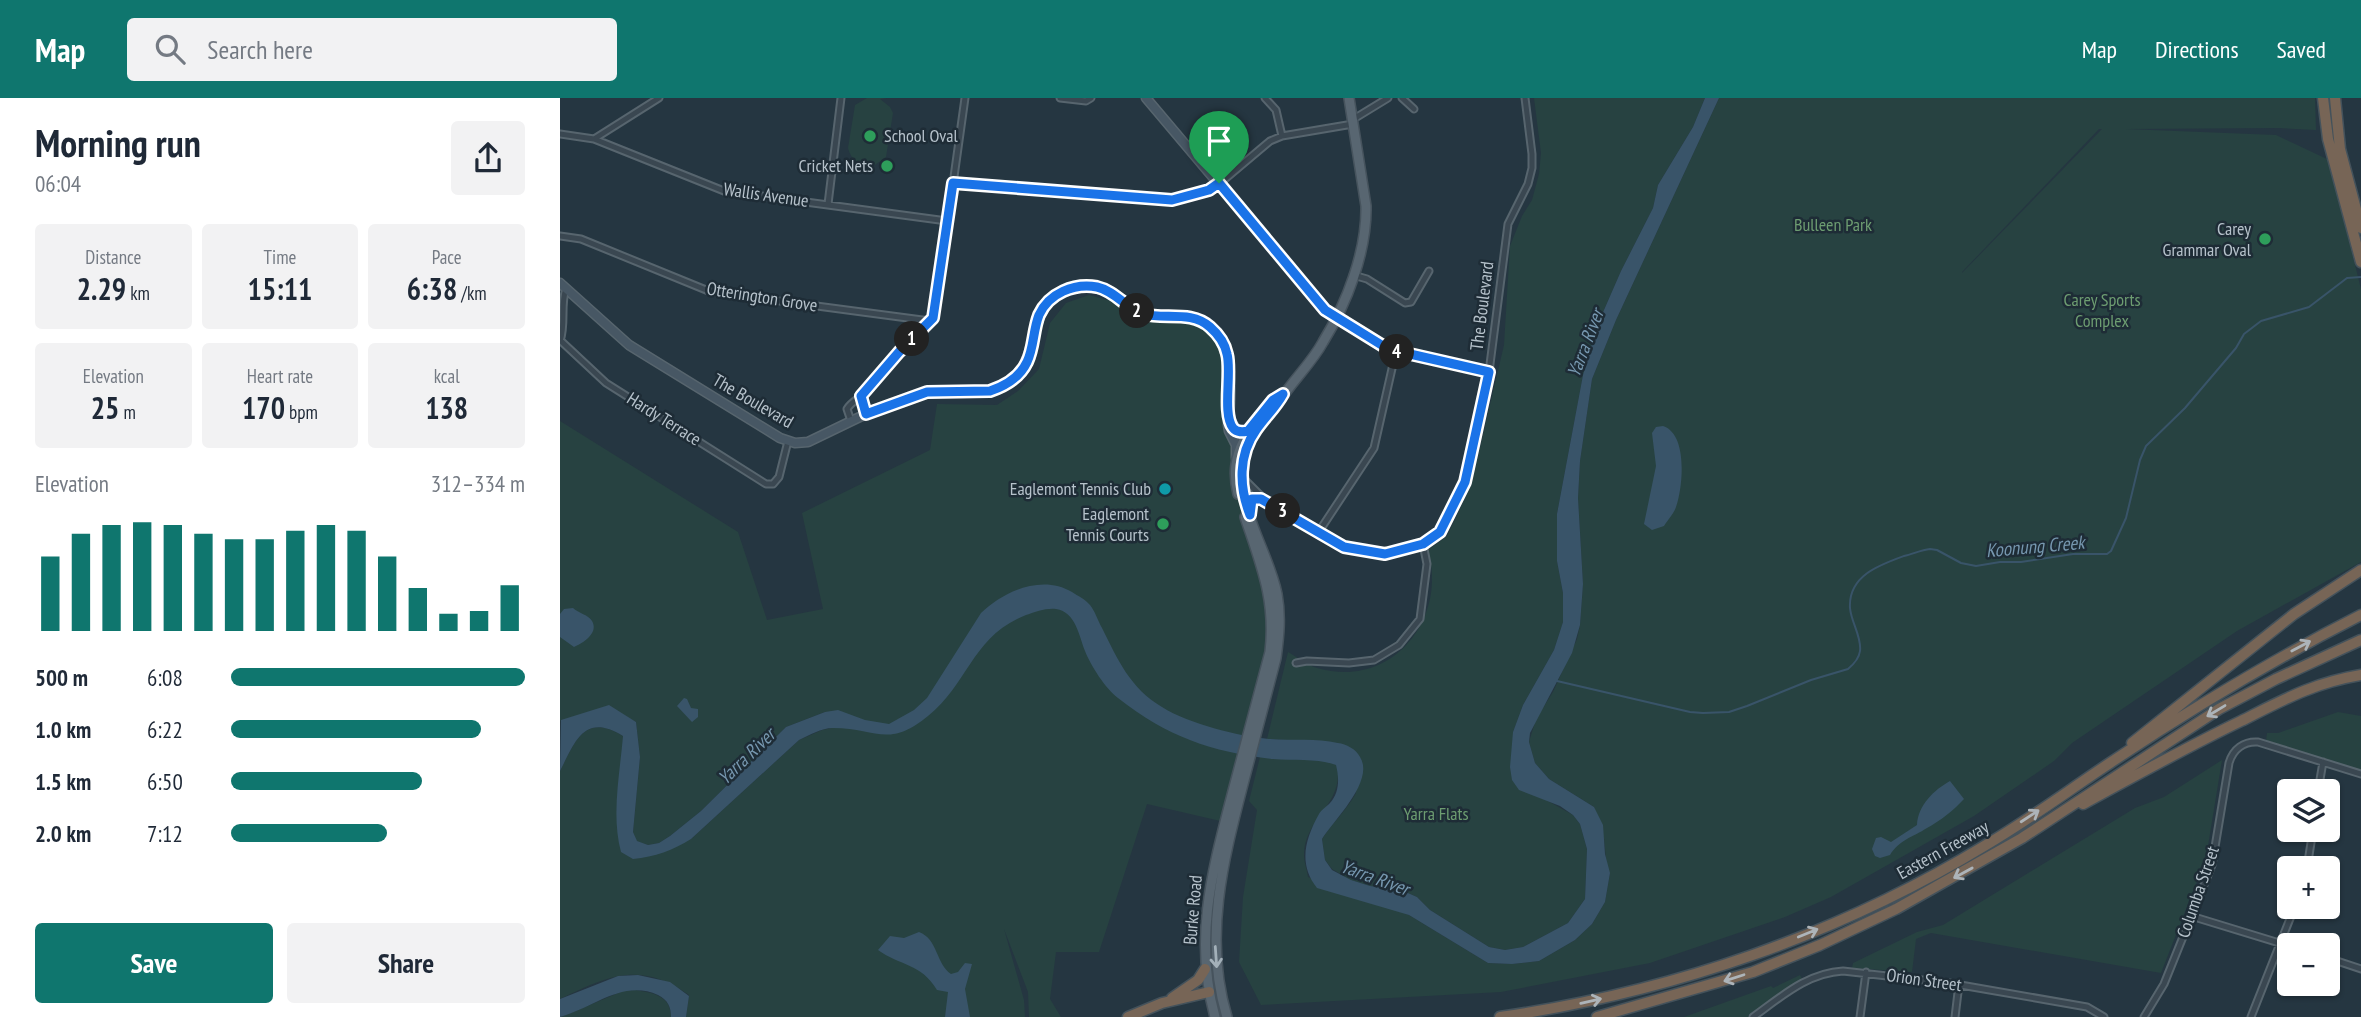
<!DOCTYPE html>
<html lang="en">
<head>
<meta charset="utf-8">
<style>
  :root { --surface:#fff; --page:#f2f2f3; --text:#1f2937; --muted:#747a83; --accent:#0f766e }
  body { margin:0; font-family:"PT Sans Narrow",sans-serif; background:var(--page); color:var(--text); height:100vh; display:flex; flex-direction:column; font-size:26px; white-space:nowrap }
  * { box-sizing:border-box; margin:0 }
  p { font-size:23px; color:var(--muted) }
  .icon { flex:none; width:38px; height:38px; fill:none; stroke:currentColor; stroke-width:2; stroke-linecap:round; stroke-linejoin:round }
  .map { position:relative; flex:1; overflow:hidden }
  .drawer { display:flex; flex-direction:column; background:var(--surface); width:560px }
  .drawer>* { flex:none }
  .buttons { position:absolute; left:1717px; top:681px; display:grid; gap:14px }
  .buttons a { display:grid; place-items:center; width:63px; height:63px; border-radius:7px; background:var(--surface); box-shadow:0 2px 5px #0004; font-size:35px }
  .pin { position:absolute; display:grid; place-items:center; width:60px; height:60px; color:#fff; margin:-72px -30px; border-radius:50% 50% 50% 0; rotate:-45deg; box-shadow:0 0 7px #0007 }
  .pin .icon { rotate:45deg }
  .km { position:absolute; width:35px; height:35px; margin:-18px; border-radius:50%; background:#222; color:#fff; font-size:19px; line-height:35px; text-align:center }
  .round { display:grid; place-items:center; flex:none; width:74px; height:74px; border-radius:7px; background:var(--page) }
  .head { display:flex; align-items:center; justify-content:space-between; height:119px; padding:0 35px }
  h1 { font-size:38px; font-weight:800; line-height:52px }
  .metrics { display:grid; grid-template-columns:repeat(3,1fr); gap:10px; height:119px; padding:7px 35px }
  .metrics div { display:grid; align-content:center; border-radius:7px; background:var(--page); text-align:center }
  .metrics b { font-size:30px; font-weight:800 }
  .metrics small { font-size:19px; font-weight:400 }
  .metrics p { font-size:19px }
  .chart { height:196px; padding:14px 35px }
  .chart p { display:flex; justify-content:space-between }
  .chart svg { width:100%; height:126px; margin-top:7px; stroke:var(--accent); stroke-width:6 }
  .action { display:flex; gap:14px; margin-top:auto; padding:14px 35px }
  .action a { flex:1; height:80px; border-radius:7px; background:var(--accent); color:#fff; font-size:28px; font-weight:800; line-height:80px; text-align:center }
  .action a+a { background:var(--page); color:var(--text) }
  ul { padding:0 35px; list-style:none; font-size:23px }
  li { display:grid; grid-template-columns:112px 84px 1fr; align-items:center; height:52px }
  li i { height:18px; border-radius:9px; background:var(--accent) }
  header { display:flex; align-items:center; gap:42px; box-sizing:border-box; height:98px; padding:0 35px; background:var(--accent); color:#fff }
  header strong { font-size:33px }
  nav { display:flex; gap:38px; margin-inline-start:auto; font-size:24px }
  .search { width:490px; height:63px; background:var(--page); display:flex; align-items:center; gap:18px; box-sizing:border-box; padding:0 24px; border-radius:7px; color:var(--muted); font-size:26px }
  main { display:flex; flex:1; min-height:0 }
  .map>svg:first-child { display:block }
  .green { fill:#274241; fill-rule:evenodd }
  .water { fill:#395469 }
  .lines { fill:none; stroke-linecap:round; stroke-linejoin:round }
  .stream { stroke:#395469; stroke-width:2 }
  .street-casing { stroke:#57656e; stroke-width:9 }
  .secondary-casing { stroke:#57656e; stroke-width:11 }
  .primary-casing { stroke:#46535d; stroke-width:12 }
  .highway-casing { stroke:#44525b; stroke-width:13 }
  .street { stroke:#3a4751; stroke-width:5 }
  .secondary { stroke:#475764; stroke-width:8 }
  .primary { stroke:#586671; stroke-width:9 }
  .highway { stroke:#776556; stroke-width:10 }
  .oneway { stroke:#adb4b9 }
  .oneway2 { stroke:#a3b0b9 }
  .route-casing { stroke:#fff; stroke-width:14 }
  .route { stroke:#1a73e8; stroke-width:9 }
  .leisure-dot { fill:#2e9e5b; stroke:#1e2c36; stroke-width:2.5 }
  .culture-dot { fill:#0f9aa8; stroke:#1e2c36; stroke-width:2.5 }
  .labels { text-anchor:middle; stroke-width:5; stroke-linejoin:round; paint-order:stroke }
  .poi-label { font-size:18px; fill:#b6c2cb; stroke:#1e2c36; text-anchor:end }
  .street-label { font-size:18px; fill:#b6c2cb; stroke:#1e2c36 }
  .park-label { font-size:18px; fill:#6d9d71; stroke:#1e2c36 }
  .water-label { font-size:19px; font-style:italic; fill:#7697af; stroke:#1e2c36 }
</style>
</head>
<body>
<header>
<strong>Map</strong>
<div class="search"><svg class="icon" aria-label="search" viewBox="0 0 24 24"><circle cx="10" cy="10" r="6"/><path d="M15 15l6 6"/></svg>Search here</div>
<nav><a>Map</a><a>Directions</a><a>Saved</a></nav>
</header>
<main>
<section class="drawer">
<div class="head"><div><h1>Morning run</h1><p>06:04</p></div><a class="round"><svg class="icon" aria-label="share" viewBox="0 0 24 24"><path d="M12 15V3M7 8l5-5 5 5M5 13v7h14v-7"/></svg></a></div>
<div class="metrics">
<div><p>Distance</p><b>2.29<small> km</small></b></div>
<div><p>Time</p><b>15:11</b></div>
<div><p>Pace</p><b>6:38<small> /km</small></b></div>
</div>
<div class="metrics">
<div><p>Elevation</p><b>25<small> m</small></b></div>
<div><p>Heart rate</p><b>170<small> bpm</small></b></div>
<div><p>kcal</p><b>138</b></div>
</div>
<div class="chart"><p><span>Elevation</span>312–334 m</p>
<svg viewBox="0 0 160 44" preserveAspectRatio="none"><path d="M5 44V18M15 44V10M25 44V7M35 44V6M45 44V7M55 44V10M65 44V12M75 44V12M85 44V9M95 44V7M105 44V9M115 44V18M125 44V29M135 44V38M145 44V37M155 44V28"/></svg>
</div>
<ul>
<li><b>500 m</b>6:08<i style="width:100%"></i></li>
<li><b>1.0 km</b>6:22<i style="width:85%"></i></li>
<li><b>1.5 km</b>6:50<i style="width:65%"></i></li>
<li><b>2.0 km</b>7:12<i style="width:53%"></i></li>
</ul>
<div class="action"><a>Save</a><a>Share</a></div>
</section>
<div class="map">
<svg width="1801" height="919" viewBox="0 0 1801 919">
  <rect width="100%" height="100%" fill="#253641"/>
  <path class="green" d="M307,0H327L320,1L330,9L333,15L326,59L312,69C300,66 291,63 288,50L295,7Z
    M974,0H1145L1133,29L1098,87L1093,110L1061,173L1037,228L1023,277L997,416V463L1003,495V524L994,552L963,607L953,634L986,702L1013,717L1020,726L1027,751L1025,801L1008,825L963,849L945,852L929,849L870,812L857,799L841,792L810,788L791,782L772,771L765,762L762,741C772,725 787,712 796,695L778,645L707,641L728,554C737,559 747,567 757,570C831,592 888,522 868,452L887,438L911,388L944,247L950,148L962,118L972,102L979,76L981,55Z
    M1159,0H1755L1756,32L1719,30L1566,31L1716,37L1769,62L1801,191V464L1677,533L1512,645L1494,663L1414,718L1271,799L1225,819L1090,865L941,894L701,907L679,864L683,799L697,712L689,703L700,659L766,663L777,667C785,706 744,720 744,757C744,764 747,772 748,779L849,817L928,865L952,866L979,863L1015,842L1032,826L1045,804L1050,775L1047,770L1044,741L1034,709L989,681L975,665L969,644L976,621L993,594L1017,541L1020,527L1023,486L1018,400L1020,363L1032,281L1056,222ZM1539,31H1542L1402,175V174Z
    M529,197L551,203L580,227L585,221H621L644,231L665,256L666,335L677,357V394L709,496L712,537L669,725L587,706L539,854H496L490,901L501,919H469L468,894L444,831L464,902L465,919H126L129,897C81,863 49,877 0,901V673C15,644 24,614 63,638L61,754L131,741L239,642L262,632L272,630L265,614L226,629L141,713L110,738L99,745L88,747L76,743L73,734L80,659L76,624L66,619L1,622L0,624V323L178,434L207,522L263,511L242,415L370,352L377,306L437,307L458,293L479,271L490,225L506,205Z
    M1778,614L1801,618V673L1706,643L1707,635H1718Z
    M1662,662L1646,760L1601,875L1371,835L1356,841L1352,874L1292,870L1293,865L1357,834L1383,827L1575,710L1604,699Z
    M1240,877L1242,881L1188,919H1124L1211,888L1213,890Z
    M75,892C94,895 111,898 111,919H1L63,893Z"/>
  <path class="water" d="M1145,0H1159L1056,222L1032,281L1020,363L1018,400L1023,486L1020,527L1012,555L970,635L969,644L975,665L989,681L1034,709L1043,727L1045,756L1050,775L1045,804L1032,826L1015,842L979,863L952,866L928,865L849,817L757,790C738,766 745,741 759,716C762,711 766,709 770,705C780,694 779,679 776,667C757,660 734,663 713,661C651,654 608,639 558,600C545,590 531,568 525,553C519,538 516,514 496,511C485,510 476,514 466,517C412,538 409,585 368,618C328,651 316,630 273,630C261,630 250,637 239,642L131,741C113,752 95,759 73,761L61,754C51,717 60,675 63,638C24,614 15,644 0,673L1,622L49,607L76,624L80,659L73,734L77,743L88,747L99,745L110,738L141,713L226,629L265,614L278,612L305,622L329,626L354,612L367,600L421,515C444,493 482,476 512,494C518,498 525,501 530,507C535,513 538,523 542,530C558,562 570,590 602,609C629,626 678,638 709,641C732,643 756,640 778,645C786,646 796,651 800,659C815,683 774,722 762,741L765,762L772,772L791,782L810,788L841,792L857,799L870,812L929,849L945,852L963,849L1008,825L1025,801L1027,751L1020,726L1013,717L1000,708L959,692L952,682L950,669L953,634L963,607L994,552L1003,524V495L997,463V416L1023,277L1037,228L1061,173L1093,110L1098,87L1133,29Z
    M1103,328C1128,336 1123,389 1116,409C1114,415 1108,422 1104,428L1092,432L1084,426L1096,368L1092,335L1096,329Z
    M13,510C18,515 29,517 32,523C39,535 23,545 14,549L0,539V516L4,511Z
    M124,600L127,601L131,610L138,611V619L132,624L117,608Z
    M1390,683L1404,701C1394,712 1380,723 1367,730C1353,739 1339,742 1330,757L1320,760L1315,758L1312,751L1316,740L1321,739L1331,744L1357,727C1358,707 1374,692 1390,683Z
    M359,834C378,841 376,866 391,876L398,874L405,865L412,866L405,891L410,919H385L388,894L377,892C361,865 340,868 318,852L330,838L344,840Z
    M78,877L110,884L129,898L126,919H111C111,909 108,902 98,897C63,881 33,910 0,919V901L58,878Z"/>
  <g class="lines">
    <path class="stream" d="M997,583L1130,614L1143,615L1169,614L1187,608L1251,582L1288,571C1294,566 1299,561 1300,553C1302,539 1291,524 1290,510C1288,478 1319,467 1344,458C1353,456 1361,452 1370,451L1377,452L1401,465L1416,468L1440,464H1461L1513,456H1547L1551,453L1566,420L1580,362L1586,348L1625,310L1676,250L1684,236L1701,223L1749,209L1787,180L1801,179"/>
    <defs>
      <path id="street" d="M500,0L526,3L531,0
        M705,0L716,12L722,38
        M842,0L854,11
        M792,22L828,0
        M0,36L34,41L99,0
        M34,41L164,93L387,123
        M393,85L620,101L653,91L710,43L722,38L793,26
        M268,106L281,0
        M0,138L21,141L151,194L370,223
        M793,177L807,181L845,205L851,204L869,173
        M776,220L828,251L929,274
        M0,242L46,285L206,386H213L219,379L228,343
        M0,243C6,226 0,206 6,191
        M301,298L306,316
        M291,323L287,311C291,304 298,301 304,296C327,271 347,242 373,220L375,215L405,0
        M685,382L706,403L758,435L784,449L825,456L863,446L880,434L905,384L929,274L948,126L968,86L972,70V56L965,0
        M690,411L692,401L706,403
        M758,435L814,350L836,253
        M736,565L747,563L789,565L814,562L839,547L860,521L867,466L863,446
        M1758,693L1763,664
        M1747,770L1753,732
        M1631,818L1729,848
        M1768,860L1801,871
        M1193,919C1221,899 1247,875 1283,873L1389,885L1527,909L1544,919
        M1300,919L1306,874
        M1395,919L1399,886
        M1584,919L1604,886L1652,767L1669,665C1673,651 1684,643 1698,644L1801,676
        M1691,919L1735,808"/>
      <path id="secondary" d="M586,0L765,212L776,220
        M0,185L69,247L220,340L235,345L248,344L306,316L367,294L430,293C491,273 457,213 506,192C540,177 553,202 579,214C592,220 607,217 621,218C675,223 673,286 668,327L669,333L676,347V360
        M670,321L677,333H688"/>
      <path id="primary" d="M678,396C673,376 675,360 684,342
        M655,919C633,839 653,771 673,693C685,647 698,600 710,554C716,502 701,467 685,419
        M667,919C643,840 663,763 683,686C694,644 705,602 716,560C719,538 721,518 717,496C708,451 672,405 684,357C689,335 707,323 719,304C732,283 751,266 763,244C787,205 807,153 806,108L789,0"/>
      <path id="highway" d="M1763,0L1768,41L1801,164
        M1775,0L1780,51L1801,130
        M1572,645L1734,516L1801,472
        M1523,706C1576,677 1627,649 1681,623C1723,602 1753,585 1801,577
        M612,900L638,882L645,871
        M568,919L602,905L649,894
        M940,919C1111,894 1278,837 1426,747C1469,722 1509,692 1550,665C1631,611 1714,561 1801,517
        M1037,919L1193,874L1260,847L1336,811L1462,740L1659,611L1716,581L1801,542"/>
    </defs>
    <use href="#street" class="street-casing"/>
    <use href="#secondary" class="secondary-casing"/>
    <use href="#primary" class="primary-casing"/>
    <use href="#highway" class="highway-casing"/>
    <use href="#street" class="street"/>
    <use href="#secondary" class="secondary"/>
    <use href="#primary" class="primary"/>
    <use href="#highway" class="highway"/>
  </g>
  <defs><path id="oneway-shaft" d="M-6 0H5M1.5-3L5.5 0L1.5 3" fill="none" stroke-width="1.6" stroke-linecap="round" stroke-linejoin="round" transform="scale(1.75)"/></defs>
  <g class="oneway">
    <use href="#oneway-shaft" transform="translate(1741 548) rotate(-28)"/>
    <use href="#oneway-shaft" transform="translate(1656 613) rotate(149)"/>
    <use href="#oneway-shaft" transform="translate(1470 718) rotate(-33)"/>
    <use href="#oneway-shaft" transform="translate(1403 775) rotate(151)"/>
    <use href="#oneway-shaft" transform="translate(1248 835) rotate(-22)"/>
    <use href="#oneway-shaft" transform="translate(1174 880) rotate(162)"/>
    <use href="#oneway-shaft" transform="translate(1031 903) rotate(-13)"/>
  </g>
  <use class="oneway2" href="#oneway-shaft" transform="translate(656 859) rotate(86)"/>
  <g class="lines">
    <defs>
      <path id="route" d="M393,85L612,102L649,92L659,85L765,212L828,251L929,274L905,384L880,434L863,446L825,456L784,449L701,401H692L690,417C679,389 678,357 696,332C705,319 716,309 723,296L713,302L688,333C683,334 677,335 673,330C662,316 672,274 667,256C665,246 658,236 650,229C631,212 605,222 583,216C566,210 555,193 537,189C514,185 489,195 479,217C473,232 474,250 467,264C460,279 445,288 430,293L367,294L306,316L301,298L339,254L373,220Z"/>
    </defs>
    <use href="#route" class="route-casing"/>
    <use href="#route" class="route"/>
  </g>
  <g class="leisure-dot">
    <circle cx="310" cy="38" r="7"/>
    <circle cx="327" cy="68" r="7"/>
    <circle cx="1705" cy="141" r="7"/>
    <circle cx="603" cy="426" r="7"/>
  </g>
  <circle class="culture-dot" cx="605" cy="391" r="7"/>
  <g class="labels">
    <g class="poi-label">
      <text x="324" y="44" text-anchor="start">School Oval</text>
      <text x="313" y="74">Cricket Nets</text>
      <text x="1691" y="137">Carey<tspan x="1691" dy="21">Grammar Oval</tspan></text>
      <text x="591" y="397">Eaglemont Tennis Club</text>
      <text x="589" y="422">Eaglemont<tspan x="589" dy="21">Tennis Courts</tspan></text>
    </g>
    <g class="street-label">
      <text transform="translate(206 97) rotate(8)" y="6">Wallis Avenue</text>
      <text transform="translate(202 199) rotate(9)" y="6">Otterington Grove</text>
      <text transform="translate(922 208) rotate(-83)" y="6">The Boulevard</text>
      <text transform="translate(193 303) rotate(30)" y="6">The Boulevard</text>
      <text transform="translate(104 321) rotate(32)" y="6">Hardy Terrace</text>
      <text transform="translate(1383 752) rotate(-29)" y="6">Eastern Freeway</text>
      <text transform="translate(1638 794) rotate(-71)" y="6">Columba Street</text>
      <text transform="translate(633 812) rotate(-85)" y="6">Burke Road</text>
      <text transform="translate(1364 882) rotate(8)" y="6">Orion Street</text>
    </g>
    <g class="park-label">
      <text x="1273" y="133">Bulleen Park</text>
      <text x="1542" y="208">Carey Sports<tspan x="1542" dy="21">Complex</tspan></text>
      <text x="876" y="722">Yarra Flats</text>
    </g>
    <g class="water-label">
      <text transform="translate(1025 245) rotate(-69)" y="7">Yarra River</text>
      <text transform="translate(1475 448) rotate(-5)" y="7">Koonung Creek</text>
      <text transform="translate(186 658) rotate(-44)" y="7">Yarra River</text>
      <text transform="translate(815 779) rotate(20)" y="7">Yarra River</text>
    </g>
  </g>
</svg>
<div class="buttons">
<a><svg class="icon" aria-label="layers" viewBox="0 0 24 24"><path d="M12 4l9 5-9 5-9-5zM3 14l9 5 9-5"/></svg></a>
<a>+</a>
<a>−</a>
</div>
<div class="pin" style="left:659px;top:85px;background:#1e9e55"><svg class="icon" aria-label="arrive" viewBox="0 0 24 24"><path d="M6 21V4h12l-3 4 3 4H6"/></svg></div>
<b class="km" style="left:352px;top:241px">1</b>
<b class="km" style="left:577px;top:213px">2</b>
<b class="km" style="left:723px;top:413px">3</b>
<b class="km" style="left:837px;top:254px">4</b>
</div>
</main>
</body>
</html>
